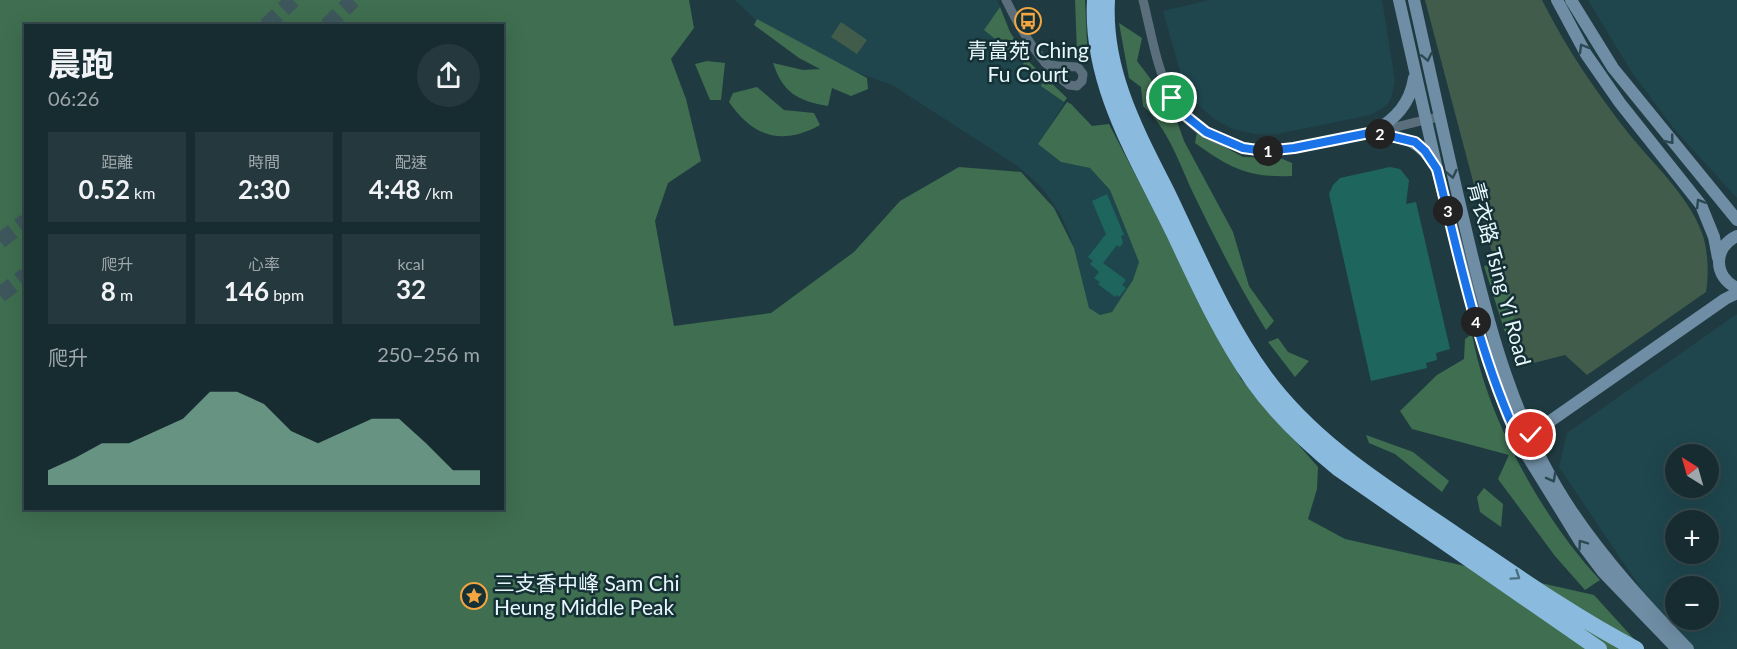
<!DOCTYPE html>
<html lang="zh-TW">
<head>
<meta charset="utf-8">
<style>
  :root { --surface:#172c31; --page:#24383d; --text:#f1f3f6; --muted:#9ea7ab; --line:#36484d; --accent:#8abfa5 }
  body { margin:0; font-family:Lato,"Noto Sans TC",sans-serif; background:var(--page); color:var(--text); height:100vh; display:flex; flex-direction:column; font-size:22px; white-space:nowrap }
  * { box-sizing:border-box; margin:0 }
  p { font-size:20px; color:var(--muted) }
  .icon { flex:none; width:33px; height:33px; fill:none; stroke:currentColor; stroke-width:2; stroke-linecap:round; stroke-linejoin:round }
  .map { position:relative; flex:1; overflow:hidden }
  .side { position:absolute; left:24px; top:24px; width:480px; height:486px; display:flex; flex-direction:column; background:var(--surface); border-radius:0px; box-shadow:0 6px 24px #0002,0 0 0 2px var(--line) }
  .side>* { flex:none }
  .needle { width:39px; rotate:323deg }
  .controls { position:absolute; left:1665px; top:444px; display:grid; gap:12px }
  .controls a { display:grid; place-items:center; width:54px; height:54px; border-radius:50%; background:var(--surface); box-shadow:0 6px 24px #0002,0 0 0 2px var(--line); font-size:30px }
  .pin { position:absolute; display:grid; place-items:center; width:51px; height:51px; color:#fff; margin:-26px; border:3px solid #fff; border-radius:50%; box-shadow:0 2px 6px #0007 }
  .km { position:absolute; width:30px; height:30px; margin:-15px; border-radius:50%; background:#222; color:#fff; font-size:16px; line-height:30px; text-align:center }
  .round { display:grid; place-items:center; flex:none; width:63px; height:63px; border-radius:32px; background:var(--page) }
  .summary { display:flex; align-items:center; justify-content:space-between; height:102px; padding:0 24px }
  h1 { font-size:33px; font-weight:700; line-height:45px }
  .metrics { display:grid; grid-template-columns:repeat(3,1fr); gap:9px; height:102px; padding:6px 24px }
  .metrics div { display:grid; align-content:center; border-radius:0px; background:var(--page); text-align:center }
  .metrics b { font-size:26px; font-weight:700 }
  .metrics small { font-size:16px; font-weight:400 }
  .metrics p { font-size:16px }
  .chart { height:168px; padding:12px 24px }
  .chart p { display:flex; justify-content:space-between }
  .chart svg { width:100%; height:108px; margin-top:6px; fill:var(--accent); opacity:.7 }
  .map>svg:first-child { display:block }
  .built { fill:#1f464d; fill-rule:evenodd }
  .green { fill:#415c4a }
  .forest { fill:#3f6e50; fill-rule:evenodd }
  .building { fill:#1e665d }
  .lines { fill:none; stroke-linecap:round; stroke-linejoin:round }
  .highway-tunnel { stroke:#3d575d; stroke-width:16; stroke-dasharray:16 8; stroke-linecap:butt }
  .street { stroke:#5b6e7c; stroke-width:9 }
  .secondary { stroke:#6f8da4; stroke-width:12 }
  .highway { stroke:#8abadd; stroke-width:16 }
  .oneway { stroke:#2c4852 }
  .oneway2 { stroke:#4a6f81 }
  .route-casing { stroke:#fff; stroke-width:12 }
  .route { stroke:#1a73e8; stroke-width:8 }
  .labels { text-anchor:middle; stroke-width:5; stroke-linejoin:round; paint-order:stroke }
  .poi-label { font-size:21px; fill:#e7f7fb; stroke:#153136 }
  .street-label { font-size:21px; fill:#e7f7fb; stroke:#153136 }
</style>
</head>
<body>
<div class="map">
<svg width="1737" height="649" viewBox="0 0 1737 649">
  <rect width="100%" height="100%" fill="#1f3b41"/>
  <path class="built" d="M735,0H997L1010,32L1029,62L1067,98L1039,144L1061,162L1090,168L1110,190L1139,262L1133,280L1116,309L1108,314L1100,315L1089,308L1071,238L1062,217L1044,190L1019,167L892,85L826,61L761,25Z
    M1209,0H1382L1395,81L1391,99L1386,106L1370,115L1277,134H1255L1233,129L1214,119L1197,104L1184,85L1163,11Z
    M1588,0H1737V198L1674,129L1631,71Z
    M1737,314V649H1692L1642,590L1559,467L1567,433ZM1676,454H1708V488H1676ZM1676,520H1708V554H1676ZM1676,586H1708V620H1676Z"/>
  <path class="green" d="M1425,0H1542C1566,48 1596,92 1629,134C1654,165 1688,195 1702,233C1708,249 1709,275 1706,292L1587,375L1565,355L1522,366Z
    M841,22L867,40L857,54L831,37Z"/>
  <path class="forest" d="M0,0H689L694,28L671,59L686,99L701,161L668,183L655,221L674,326L771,313L854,252L900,201L959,167L1021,172L1054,208L1074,248L1089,308L1100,315L1112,312L1133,280L1139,262L1110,190L1090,168L1061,162L1038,144L1067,102L1071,104L1092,126L1109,124L1241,379L1318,467L1317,489L1308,519L1345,539L1594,595L1643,649H0ZM26,26H502V508H26Z
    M1075,0H1085L1088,63L1077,52Z
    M1000,7L1010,32L1029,62L1067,98L1064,102L1041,86L1043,82L1022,67L1024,62L984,30Z
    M757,19L867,78L868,89L851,96L832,88L828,106C798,101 783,93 773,63L803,70L820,69L799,58L754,25Z
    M1119,23L1142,38L1137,61L1162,94L1178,124L1184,141L1233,232L1249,286L1274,321L1266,330C1240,288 1217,242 1195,197C1180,166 1169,129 1143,106L1141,87L1129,78Z
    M707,61L725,63L721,100H710L695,64Z
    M757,87L784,110L814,113L820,125C782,146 753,137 729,102L733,93Z
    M1197,132L1243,157L1280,158L1292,163V176C1248,178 1230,168 1195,143Z
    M1498,263L1511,296L1520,359L1510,348L1484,266Z
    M1472,334C1487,418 1542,518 1600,580L1585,590L1555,556L1498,479L1509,455L1412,429L1400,411L1437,375L1464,359L1465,339Z
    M1278,338L1288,352L1309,361L1295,377L1268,342Z
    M1366,435L1413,452L1449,481L1442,492L1395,454L1369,443Z
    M1484,488L1503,504L1501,527L1480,512L1477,497Z"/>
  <path class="building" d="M1390,167L1400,169L1409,180L1406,204L1416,202L1450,349L1436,353L1437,360L1426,363L1427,368L1371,381L1329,194L1333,185L1340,178Z
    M1107,194L1124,235L1121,236L1123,243L1120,247L1117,245L1103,263L1126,280L1122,285L1126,288L1119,297L1117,295L1115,297L1098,284L1100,282L1094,278L1099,272L1090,264L1093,261L1088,257L1106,234L1092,201Z"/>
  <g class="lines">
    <path class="highway-tunnel" d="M266,26L293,0
      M327,26L353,0
      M0,241L26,221
      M0,295L26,275"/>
    <path class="street" d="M1006,0C1021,31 1041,65 1069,85L1077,86L1082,81L1083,74L1078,67L1057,66L1045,63
      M1143,0C1151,32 1156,66 1171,96C1222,193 1360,131 1440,117"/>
    <path class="secondary" d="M1399,0L1437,169L1478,329L1508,416L1523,449L1581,543L1602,571L1677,649
      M1414,0C1431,76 1447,151 1465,226C1488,325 1514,425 1571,510C1605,561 1646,605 1688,649
      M1557,0L1586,54L1620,103L1701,205L1714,237L1718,258
      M1571,0L1613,68L1737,220
      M1374,132C1396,118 1410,104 1414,78
      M1374,132C1401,139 1416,136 1433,163
      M1737,236C1713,247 1713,277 1737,288
      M1526,438L1725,299L1737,293"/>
    <path class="highway" d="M1095,0C1090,85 1138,159 1174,233C1198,284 1221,335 1253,381C1277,415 1307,443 1339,469L1599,649
      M1107,0C1103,71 1136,131 1167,192C1197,254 1224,321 1265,377C1315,445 1387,488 1456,535C1515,575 1573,616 1636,649"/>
  </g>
  <defs><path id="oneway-chevron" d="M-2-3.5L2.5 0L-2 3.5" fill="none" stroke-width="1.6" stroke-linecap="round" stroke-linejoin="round" transform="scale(1.5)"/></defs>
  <g class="oneway">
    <use href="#oneway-chevron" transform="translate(1583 48) rotate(-120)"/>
    <use href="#oneway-chevron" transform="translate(1427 57) rotate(78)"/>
    <use href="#oneway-chevron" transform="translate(1670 140) rotate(51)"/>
    <use href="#oneway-chevron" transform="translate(1452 174) rotate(77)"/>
    <use href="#oneway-chevron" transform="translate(1700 203) rotate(-122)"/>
    <use href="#oneway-chevron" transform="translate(1552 478) rotate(61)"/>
    <use href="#oneway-chevron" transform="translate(1582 544) rotate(-126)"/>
  </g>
  <use class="oneway2" href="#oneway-chevron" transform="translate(1516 576) rotate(34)"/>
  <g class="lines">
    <defs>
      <path id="route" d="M1172,98L1186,116L1206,132L1243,148L1265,151L1294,148L1374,132L1415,142L1425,151L1437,169C1460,260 1479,356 1520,442L1531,435"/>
    </defs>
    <use href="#route" class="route-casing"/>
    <use href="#route" class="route"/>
  </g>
  <defs>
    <symbol id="bus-ring" viewBox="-11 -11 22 22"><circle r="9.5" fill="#153136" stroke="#f2a541" stroke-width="1.5"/><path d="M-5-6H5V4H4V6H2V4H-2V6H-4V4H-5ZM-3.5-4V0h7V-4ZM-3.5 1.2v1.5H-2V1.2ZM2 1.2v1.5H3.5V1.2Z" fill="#f2a541"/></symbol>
    <symbol id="sight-ring" viewBox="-11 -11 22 22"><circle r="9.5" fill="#153136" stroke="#f2a541" stroke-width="1.5"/><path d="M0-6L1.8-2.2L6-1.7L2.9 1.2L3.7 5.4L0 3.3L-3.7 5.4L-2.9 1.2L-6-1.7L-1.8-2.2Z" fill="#f2a541"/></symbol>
  </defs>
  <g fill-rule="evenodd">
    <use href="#bus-ring" x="1013" y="6" width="30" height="30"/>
    <use href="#sight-ring" x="459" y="581" width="30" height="30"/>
  </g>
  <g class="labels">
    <g class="poi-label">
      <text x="1028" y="58">青富苑 Ching<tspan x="1028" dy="24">Fu Court</tspan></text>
      <text x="494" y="591" text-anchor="start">三支香中峰 Sam Chi<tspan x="494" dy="24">Heung Middle Peak</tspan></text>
    </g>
    <g class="street-label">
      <text transform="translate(1499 274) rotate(75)" y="7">青衣路 Tsing Yi Road</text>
    </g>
  </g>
</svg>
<div class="controls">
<a><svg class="needle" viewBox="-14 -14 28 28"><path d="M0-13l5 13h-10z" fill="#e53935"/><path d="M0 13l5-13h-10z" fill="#9ea7ab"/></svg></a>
<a>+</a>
<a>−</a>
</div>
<div class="pin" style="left:1172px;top:98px;background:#1e9e55"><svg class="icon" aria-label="arrive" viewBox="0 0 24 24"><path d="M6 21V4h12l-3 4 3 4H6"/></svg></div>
<div class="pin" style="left:1531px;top:435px;background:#d93025"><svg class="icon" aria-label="check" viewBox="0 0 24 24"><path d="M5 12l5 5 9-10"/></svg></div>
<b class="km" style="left:1268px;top:151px">1</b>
<b class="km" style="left:1380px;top:134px">2</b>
<b class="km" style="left:1448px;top:211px">3</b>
<b class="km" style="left:1476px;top:322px">4</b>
<section class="side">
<div class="summary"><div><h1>晨跑</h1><p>06:26</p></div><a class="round"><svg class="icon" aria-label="share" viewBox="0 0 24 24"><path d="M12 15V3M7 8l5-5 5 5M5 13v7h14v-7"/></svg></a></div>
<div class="metrics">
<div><p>距離</p><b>0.52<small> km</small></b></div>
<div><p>時間</p><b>2:30</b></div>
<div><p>配速</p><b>4:48<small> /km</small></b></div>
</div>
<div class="metrics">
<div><p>爬升</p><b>8<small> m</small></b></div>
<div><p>心率</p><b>146<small> bpm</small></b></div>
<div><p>kcal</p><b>32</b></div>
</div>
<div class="chart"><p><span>爬升</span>250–256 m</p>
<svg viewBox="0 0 160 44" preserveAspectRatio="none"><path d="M0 44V38L10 33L20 27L30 27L40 22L50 17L60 6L70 6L80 11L90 22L100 27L110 22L120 17L130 17L140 27L150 38L160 38V44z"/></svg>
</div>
</section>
</div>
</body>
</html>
